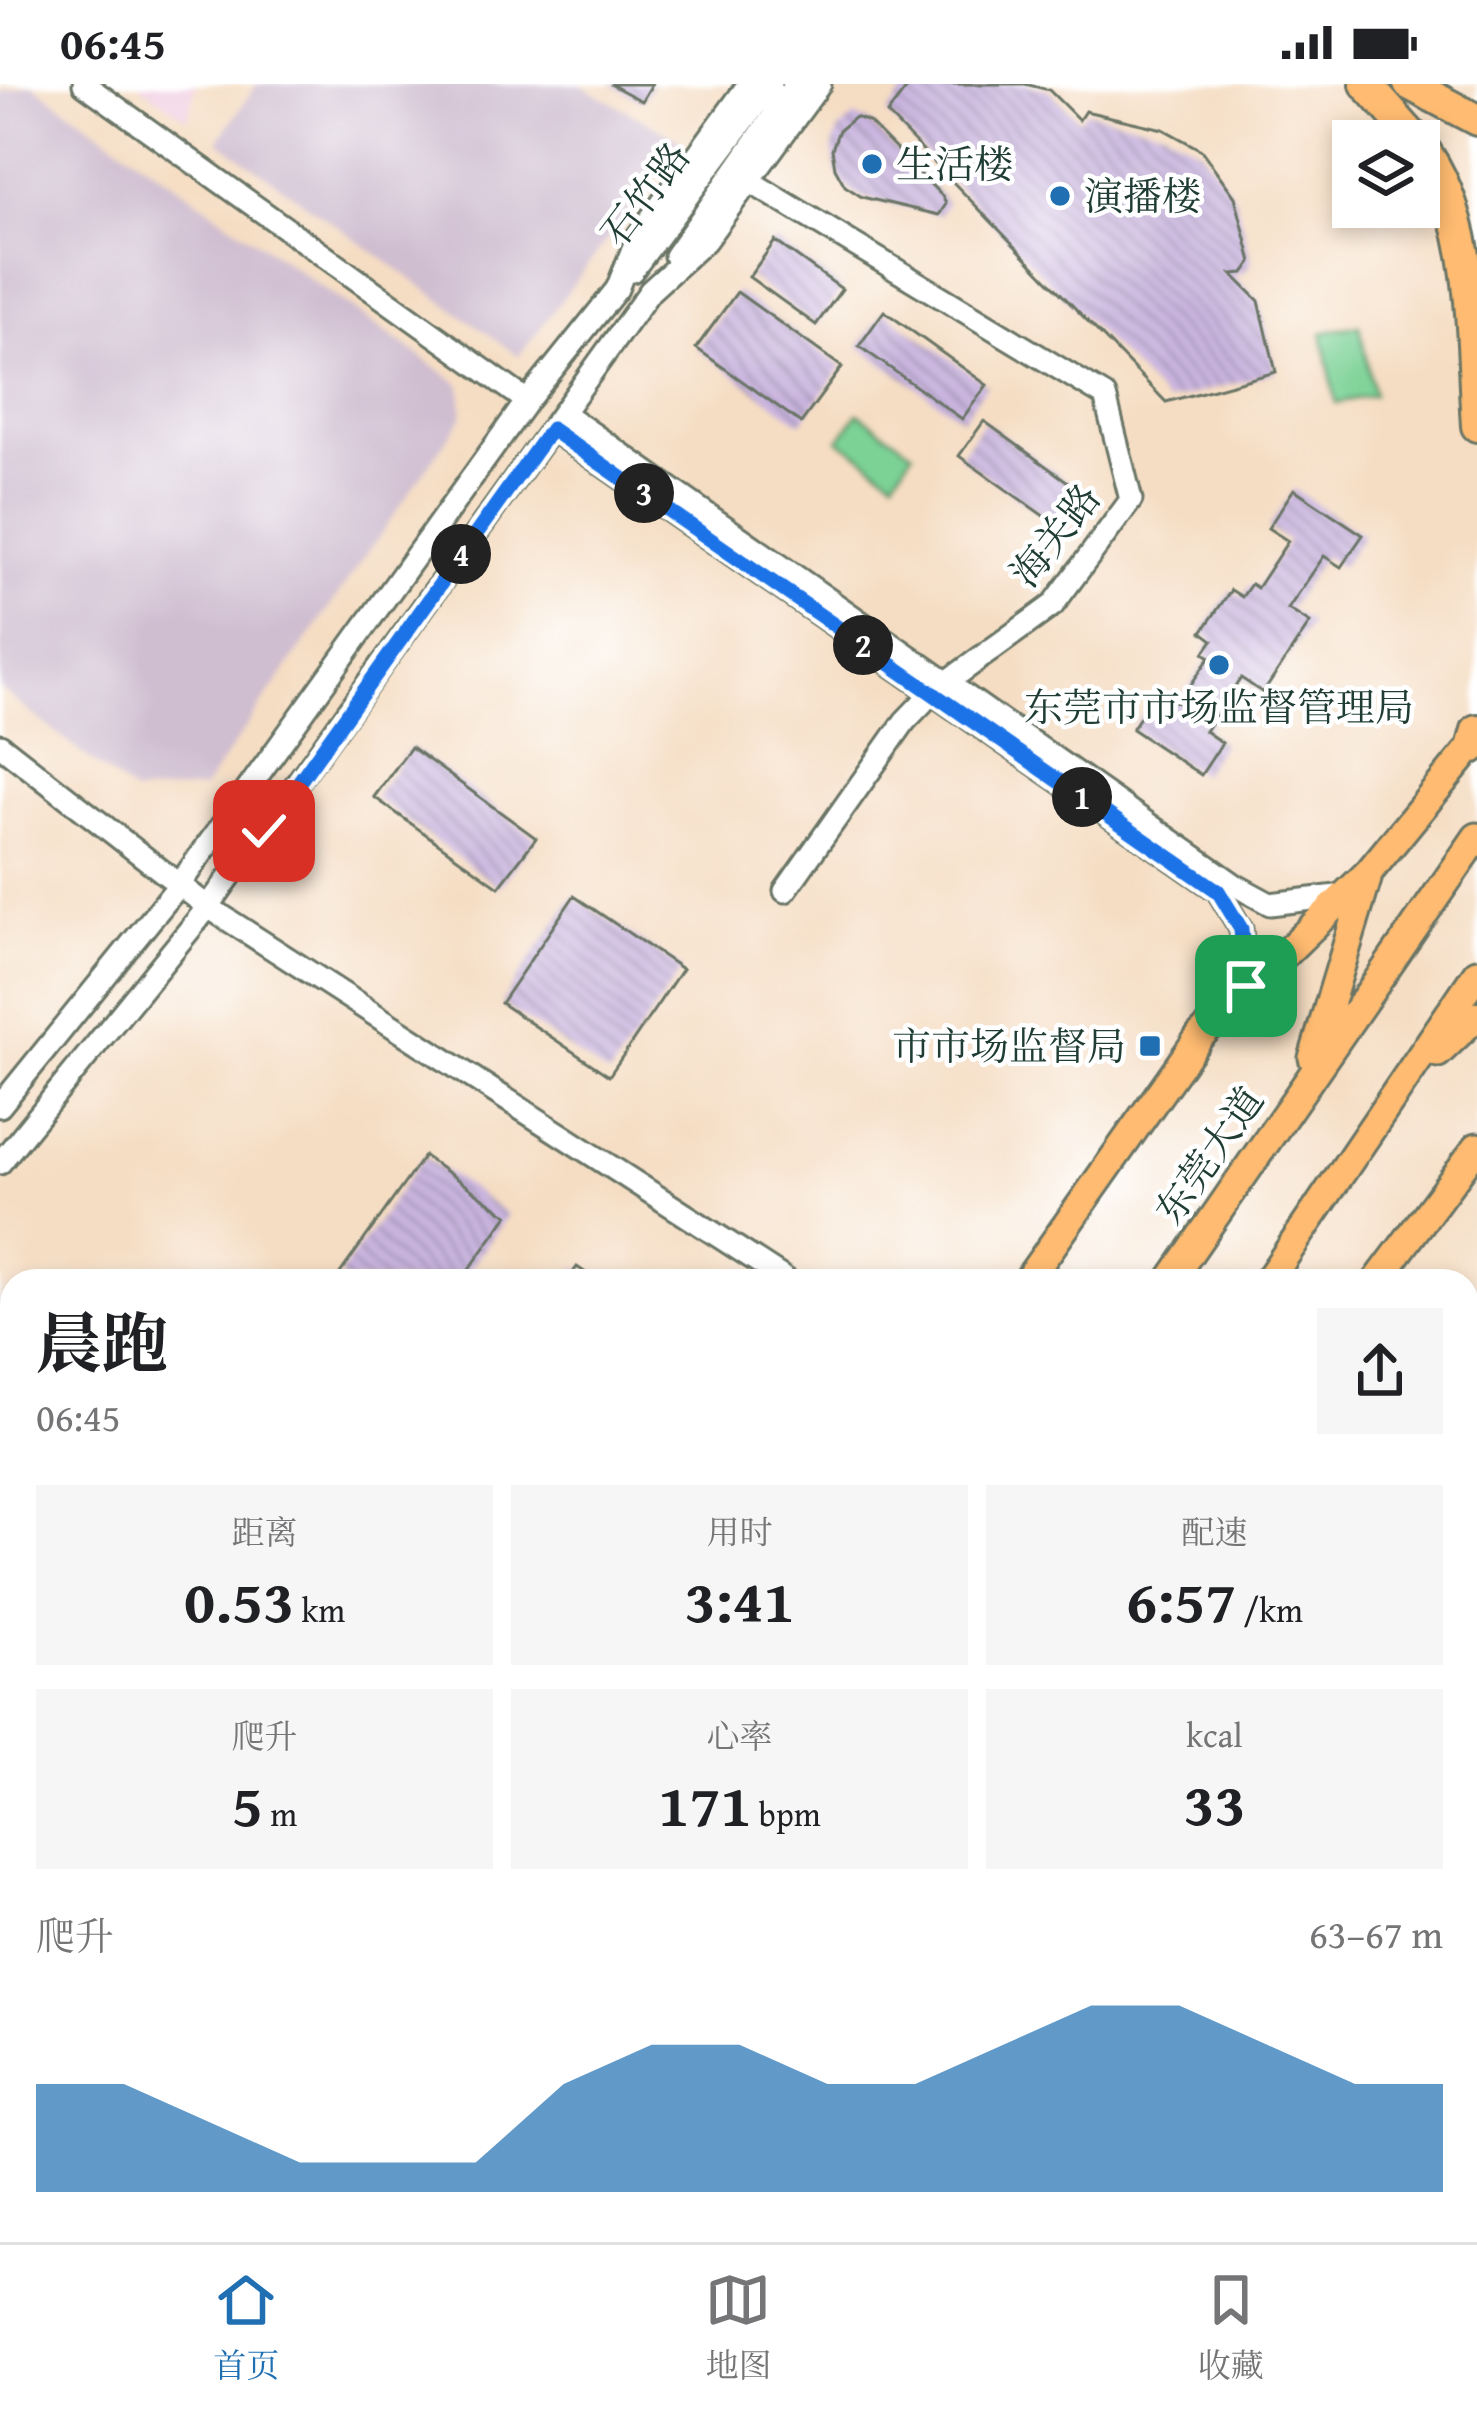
<!DOCTYPE html>
<html lang="zh">
<head>
<meta charset="utf-8">
<style>
  :root { --surface:#fff; --page:#f6f6f6; --text:#202124; --muted:#757577; --line:#e0e0e0; --accent:#1f6fb2 }
  body { margin:0; font-family:"Gentium Book Plus","Noto Serif SC",serif; background:var(--page); color:var(--text); height:100vh; display:flex; flex-direction:column; font-size:45px; white-space:nowrap }
  * { box-sizing:border-box; margin:0 }
  p { font-size:39px; color:var(--muted) }
  .icon { flex:none; width:66px; height:66px; fill:none; stroke:currentColor; stroke-width:2; stroke-linecap:round; stroke-linejoin:round }
  .map { position:relative; flex:1; overflow:hidden }
  .panel { position:absolute; left:0px; top:1185px; width:1479px; height:975px; display:flex; flex-direction:column; background:var(--surface); border-radius:36px 36px 0 0; box-shadow:0 6px 18px #0003 }
  .panel>* { flex:none }
  .tools { position:absolute; left:1332px; top:36px; display:grid; gap:24px }
  .tools a { display:grid; place-items:center; width:108px; height:108px; border-radius:0px; background:var(--surface); box-shadow:0 6px 18px #0003; font-size:60px }
  .pin { position:absolute; display:grid; place-items:center; width:102px; height:102px; color:#fff; margin:-51px; border-radius:24px; box-shadow:0 6px 18px #0006 }
  .km { position:absolute; width:60px; height:60px; margin:-30px; border-radius:50%; background:#222; color:#fff; font-size:33px; line-height:60px; text-align:center }
  .round { display:grid; place-items:center; flex:none; width:126px; height:126px; border-radius:0px; background:var(--page) }
  .head { display:flex; align-items:center; justify-content:space-between; height:204px; padding:0 36px }
  h1 { font-size:66px; font-weight:700; line-height:90px }
  .stats { display:grid; grid-template-columns:repeat(3,1fr); gap:18px; height:204px; padding:12px 36px }
  .stats div { display:grid; align-content:center; border-radius:0px; background:var(--page); text-align:center }
  .stats b { font-size:60px; font-weight:700 }
  .stats small { font-size:33px; font-weight:400 }
  .stats p { font-size:33px }
  .chart { height:336px; padding:24px 36px }
  .chart p { display:flex; justify-content:space-between }
  .chart svg { width:100%; height:216px; margin-top:12px; fill:var(--accent); opacity:.7 }
  .status { display:flex; justify-content:space-between; align-items:center; height:84px; padding:0 60px; background:var(--surface); direction:ltr }
  .status svg { height:33px; fill:currentColor }
  .tabs { display:flex; justify-content:space-around; align-items:center; height:168px; border-top:3px solid var(--line); background:var(--surface); font-size:33px; color:var(--muted) }
  .tabs a { display:grid; justify-items:center; gap:6px }
  .tabs .selected { color:var(--accent) }
  .map>svg:first-child { display:block }
  .built { fill:#f2cfe2 }
  .industrial { fill:#cfbdd0 }
  .garden { fill:#7cd195; stroke:#4e8764; stroke-width:3 }
  .building { fill:url(#building-back-hatch) }
  .lines { fill:none; stroke-linecap:round; stroke-linejoin:round }
  .minor-casing { stroke:#6a7566; stroke-width:27 }
  .major-casing { stroke:#6a7566; stroke-width:33 }
  .highway-casing { stroke:#6a7566; stroke-width:36 }
  .minor { stroke:#fff; stroke-width:21 }
  .major { stroke:#febb71; stroke-width:27 }
  .highway { stroke:#febb71; stroke-width:30 }
  .route-casing { stroke:#fff; stroke-width:24 }
  .route { stroke:#1a73e8; stroke-width:15 }
  .poi-dot { fill:#1f6fb2; stroke:#fff; stroke-width:4.5 }
  .labels { text-anchor:middle; stroke-width:9; stroke-linejoin:round; paint-order:stroke }
  .poi-label { font-size:39px; fill:#1f3d34; stroke:#fff; text-anchor:start }
  .street-label { font-size:39px; fill:#1f3d34; stroke:#fff }
</style>
</head>
<body>
<div class="status"><b>06:45</b><svg viewBox="0 0 49 12"><path d="M0 12V9h3v3zM5 12V6h3v6zM10 12V3h3v9zM15 12V0h3v12zM26 1h20v11H26zM47 4h2v5h-2z"/></svg></div>
<div class="map">
<svg width="1477" height="2158" viewBox="0 0 1477 2158">
  <defs>
    <pattern id="building-back-hatch" width="6" height="6" patternUnits="userSpaceOnUse" patternTransform="scale(3)"><rect width="6" height="6" fill="#c9b4de"/><path d="M-1 5l2 2M0 0l6 6M5-1l2 2" fill="none" stroke="#a394b5"/></pattern>
  </defs>
  <rect width="100%" height="100%" fill="#fff"/>
  <filter id="ink" filterUnits="userSpaceOnUse"><feTurbulence type="fractalNoise" baseFrequency=".00833" numOctaves="2"/><feDisplacementMap in="SourceGraphic" scale="24" xChannelSelector="R" yChannelSelector="G"/><feConvolveMatrix kernelMatrix="1 2 1 2 8 2 1 2 1" color-interpolation-filters="sRGB"/></filter>
  <filter id="wash" filterUnits="userSpaceOnUse"><feTurbulence type="fractalNoise" baseFrequency=".004" numOctaves="4" result="noise"/><feDisplacementMap in="SourceGraphic" scale="48" xChannelSelector="R" yChannelSelector="G"/><feGaussianBlur stdDeviation="2.7" result="paint"/><feColorMatrix in="noise" values="0 0 0 0 0 0 0 0 0 0 0 0 0 0 0 0 0 1.4 0 .05"/><feComposite in="paint" operator="in"/></filter>
  <g filter="url(#wash)">
    <rect width="100%" height="100%" fill="#f5ddc3"/>
    <path class="built" d="M138,0H196L188,35Z
      M12,1919V2148H320L313,2158L0,2156V1936Z"/>
    <path class="industrial" d="M32,0L461,301L463,332L203,705L134,710L0,605V9Z
      M257,0H579L682,57L519,272L218,57Z"/>
    <path class="garden" d="M1359,241L1374,311L1336,319L1322,249Z
      M858,329L913,368L894,395L839,356Z"/>
    <g id="blocks">
      <path class="building" d="M610,0H652L642,17Z
        M910,0H1025L1049,6L1079,36L1085,27L1163,45L1201,66L1235,113L1252,178L1244,189L1232,190L1259,217L1276,288L1166,318L887,30Z
        M855,33L869,38L942,112L946,120L939,131L862,113L845,102L835,84L832,65L839,46Z
        M775,157L842,205L816,241L749,193Z
        M737,208L842,283L801,339L696,264Z
        M884,227L987,301L962,335L859,262Z
        M984,337L1086,411L1062,445L959,372Z
        M1294,405L1363,451L1341,483L1324,472L1288,525L1310,539L1263,609L1241,594L1205,647L1222,659L1201,691L1132,645L1158,606L1178,619L1210,573L1204,569L1213,556L1202,548L1231,506L1242,513L1251,500L1257,504L1288,457L1268,444Z
        M411,663L536,754L499,803L374,713Z
        M574,812L682,885L609,992L501,919Z
        M424,1072L508,1131L461,1197H347L339,1191Z
        M577,1183L598,1197H567Z
        M1477,1312V1351L1467,1344V1325Z
        M1467,1426L1477,1434V1473L1467,1466Z
        M1467,1546L1477,1554V1593L1467,1586Z
        M12,1960V2111L0,2103V1977Z
        M49,2148H197L182,2158H64Z
        M909,2148H968L980,2158H921Z"/>
    </g>
  </g>
  <g filter="url(#ink)">
    <use href="#blocks" fill-opacity="0" stroke="#6a7566" stroke-width="3"/>
    <g class="lines">
      <defs>
        <path id="minor" d="M84,0L527,317
          M749,97L1105,312L1131,416L1053,521L932,609L905,637L785,807
          M675,172L796,0
          M632,187L771,0
          M563,329L1235,801L1270,820L1345,811
          M551,345L1218,807L1241,845L1246,902
          M0,661L208,823L788,1197
          M0,1022L179,801L527,317L617,205L638,152L749,0
          M0,1079L208,823L650,207L705,157L820,0
          M367,2158L374,2148"/>
        <path id="major" d="M1438,969L1477,932
          M1313,974L1368,792
          M1027,1197L1200,952L1369,788L1477,656
          M1170,1197L1477,753
          M1268,1197L1477,889
          M1377,1197L1477,1063
          M1467,1637L1477,1644
          M1467,1664L1477,1671
          M504,2158L511,2148
          M600,2158L607,2148
          M646,2158L658,2148"/>
        <path id="highway" d="M1366,0L1417,57
          M1409,0L1477,36
          M1419,59C1477,132 1471,253 1477,342
          M1472,664L1477,646"/>
      </defs>
      <use href="#minor" class="minor-casing"/>
      <use href="#major" class="major-casing"/>
      <use href="#highway" class="highway-casing"/>
      <use href="#minor" class="minor"/>
      <use href="#major" class="major"/>
      <use href="#highway" class="highway"/>
    </g>
  </g>
  <g class="lines" filter="url(#ink)">
    <defs>
      <path id="route" d="M264,747L551,345L1218,807L1241,845L1246,902"/>
    </defs>
    <use href="#route" class="route-casing"/>
    <use href="#route" class="route"/>
  </g>
  <g class="poi-dot">
    <circle cx="872" cy="80" r="12"/>
    <circle cx="1060" cy="112" r="12"/>
    <circle cx="1219" cy="581" r="12"/>
    <rect x="1138" y="950" width="24" height="24" rx="6"/>
  </g>
  <g class="labels">
    <g class="poi-label">
      <text x="896" y="94">生活楼</text>
      <text x="1084" y="126">演播楼</text>
      <text x="1219" y="637" text-anchor="middle">东莞市市场监督管理局</text>
      <text x="1126" y="976" text-anchor="end">市市场监督局</text>
    </g>
    <g class="street-label">
      <text transform="translate(645 110) rotate(-53)" y="14">石竹路</text>
      <text transform="translate(1055 451) rotate(-52)" y="14">海关路</text>
      <text transform="translate(1209 1071) rotate(-55)" y="14">东莞大道</text>
    </g>
  </g>
</svg>
<div class="tools">
<a><svg class="icon" aria-label="layers" viewBox="0 0 24 24"><path d="M12 4l9 5-9 5-9-5zM3 14l9 5 9-5"/></svg></a>
</div>
<div class="pin" style="left:1246px;top:902px;background:#1e9e55"><svg class="icon" aria-label="arrive" viewBox="0 0 24 24"><path d="M6 21V4h12l-3 4 3 4H6"/></svg></div>
<div class="pin" style="left:264px;top:747px;background:#d93025"><svg class="icon" aria-label="check" viewBox="0 0 24 24"><path d="M5 12l5 5 9-10"/></svg></div>
<b class="km" style="left:1082px;top:713px">1</b>
<b class="km" style="left:863px;top:561px">2</b>
<b class="km" style="left:644px;top:409px">3</b>
<b class="km" style="left:461px;top:470px">4</b>
<section class="panel">
<div class="head"><div><h1>晨跑</h1><p>06:45</p></div><a class="round"><svg class="icon" aria-label="share" viewBox="0 0 24 24"><path d="M12 15V3M7 8l5-5 5 5M5 13v7h14v-7"/></svg></a></div>
<div class="stats">
<div><p>距离</p><b>0.53<small> km</small></b></div>
<div><p>用时</p><b>3:41</b></div>
<div><p>配速</p><b>6:57<small> /km</small></b></div>
</div>
<div class="stats">
<div><p>爬升</p><b>5<small> m</small></b></div>
<div><p>心率</p><b>171<small> bpm</small></b></div>
<div><p>kcal</p><b>33</b></div>
</div>
<div class="chart"><p><span>爬升</span>63–67 m</p>
<svg viewBox="0 0 160 44" preserveAspectRatio="none"><path d="M0 44V22L10 22L20 30L30 38L40 38L50 38L60 22L70 14L80 14L90 22L100 22L110 14L120 6L130 6L140 14L150 22L160 22V44z"/></svg>
</div>
</section>
</div>
<nav class="tabs">
<a class="selected"><svg class="icon" aria-label="home" viewBox="0 0 24 24"><path d="M3 11l9-7 9 7M6 9v11h12V9"/></svg>首页</a>
<a><svg class="icon" aria-label="map" viewBox="0 0 24 24"><path d="M3 6l6-2 6 2 6-2v14l-6 2-6-2-6 2zM9 4v14M15 6v14"/></svg>地图</a>
<a><svg class="icon" aria-label="saved" viewBox="0 0 24 24"><path d="M7 4h10v16l-5-4-5 4z"/></svg>收藏</a>
</nav>
</body>
</html>
